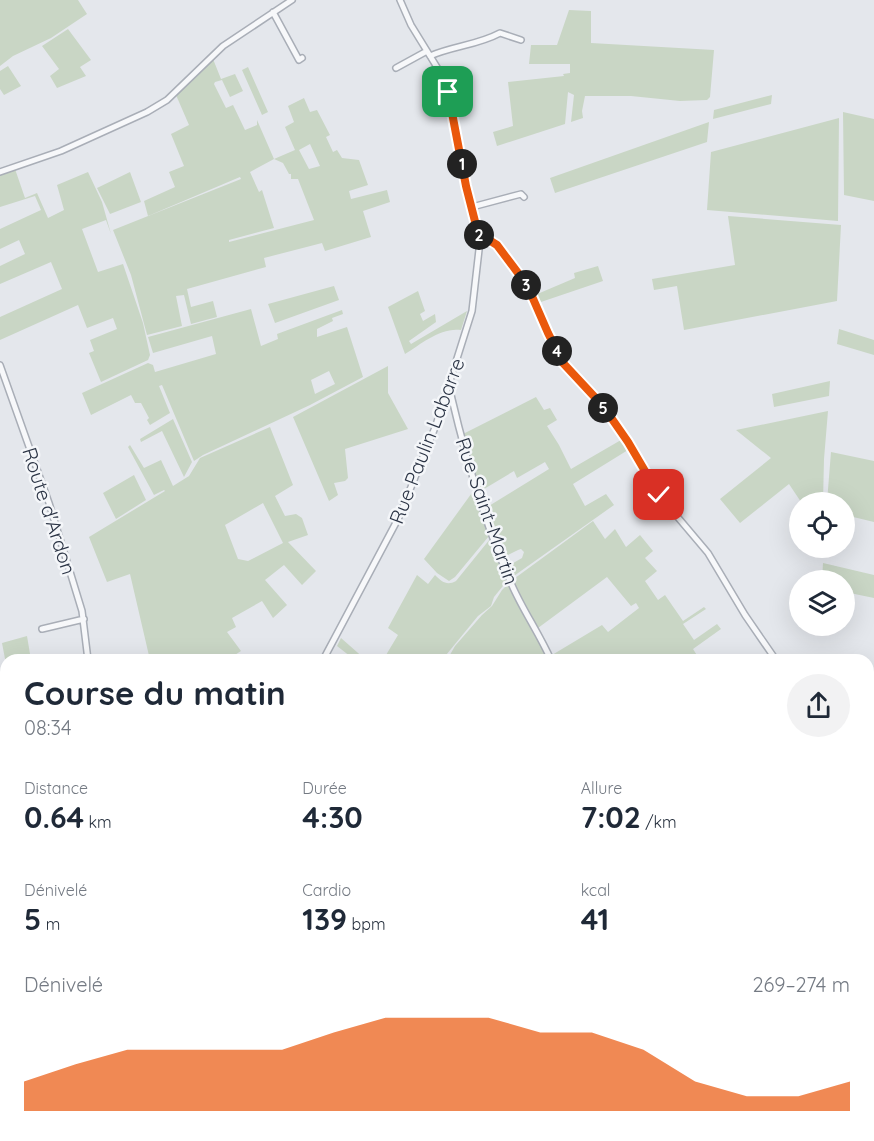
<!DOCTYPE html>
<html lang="fr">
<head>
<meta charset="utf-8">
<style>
  :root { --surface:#fff; --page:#f2f2f3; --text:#1f2937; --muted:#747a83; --accent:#ea580c }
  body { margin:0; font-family:Quicksand,sans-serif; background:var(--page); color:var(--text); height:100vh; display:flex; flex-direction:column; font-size:22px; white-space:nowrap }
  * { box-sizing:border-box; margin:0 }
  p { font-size:20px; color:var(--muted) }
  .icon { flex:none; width:33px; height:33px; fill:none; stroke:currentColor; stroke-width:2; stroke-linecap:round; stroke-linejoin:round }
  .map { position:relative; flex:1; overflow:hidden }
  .side { position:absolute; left:0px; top:654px; width:874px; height:488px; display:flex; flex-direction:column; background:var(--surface); border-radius:18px 18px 0 0; box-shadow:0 6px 24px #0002 }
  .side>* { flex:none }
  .controls { position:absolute; left:789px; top:492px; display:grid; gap:12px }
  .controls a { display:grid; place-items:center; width:66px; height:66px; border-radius:50%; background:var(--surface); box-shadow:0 6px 24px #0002; font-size:30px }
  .pin { position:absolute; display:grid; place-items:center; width:51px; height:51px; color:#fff; margin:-26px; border-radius:12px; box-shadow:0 3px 9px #0006 }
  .km { position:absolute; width:30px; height:30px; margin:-15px; border-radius:50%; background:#222; color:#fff; font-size:16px; line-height:30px; text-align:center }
  .round { display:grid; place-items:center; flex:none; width:63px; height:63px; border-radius:32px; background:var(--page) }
  .summary { display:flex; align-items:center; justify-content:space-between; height:102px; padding:0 24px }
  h1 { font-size:33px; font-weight:800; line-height:45px }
  .stats { display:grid; grid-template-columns:repeat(3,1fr); gap:9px; height:102px; padding:6px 24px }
  .stats div { display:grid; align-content:center }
  .stats b { font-size:30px; font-weight:800 }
  .stats small { font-size:16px; font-weight:400 }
  .stats p { font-size:16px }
  .chart { height:168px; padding:12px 24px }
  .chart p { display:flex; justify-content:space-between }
  .chart svg { width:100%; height:108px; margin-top:6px; fill:var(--accent); opacity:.7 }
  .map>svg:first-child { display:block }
  .green { fill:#c9d6c5; fill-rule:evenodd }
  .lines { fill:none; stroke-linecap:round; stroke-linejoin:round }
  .minor-casing { stroke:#a9aeb7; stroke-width:8 }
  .major-casing { stroke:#a3abb8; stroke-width:10 }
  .minor { stroke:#f7f8fa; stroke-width:5 }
  .major { stroke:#fff; stroke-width:7 }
  .route-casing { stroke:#fff; stroke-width:12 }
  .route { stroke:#ea580c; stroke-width:8 }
  .labels { text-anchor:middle; stroke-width:5; stroke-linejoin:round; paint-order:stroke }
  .street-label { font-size:20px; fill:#2b3445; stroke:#f4f6f9 }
</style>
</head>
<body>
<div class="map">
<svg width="874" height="1141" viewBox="0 0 874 1141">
  <rect width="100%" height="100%" fill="#e4e7ec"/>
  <path class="green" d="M0,0H78L87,14L51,38L13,56L0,66Z
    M569,10L591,11V43L714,50L710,97L707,100L680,101L631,96H585L582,111L583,118L571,122L574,95L568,92L565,124L497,146L493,132L513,126L508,82L564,76L563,74L570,73V64H529L531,45H557Z
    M68,29L91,60L80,67L86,76L57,88L50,76L59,69L42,46Z
    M213,59L221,79L235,74L243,91L230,97L222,80L215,82L214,84L226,108L233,105L245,130L257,125V120L274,159L295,150L285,127L294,122L288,106L304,98L310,112L317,110L330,135L326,137L333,152L337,150L342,158L359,160L368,185L349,191L351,199L387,190L390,202L363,211L371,237L325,251L322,243L264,258L266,267L187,289L191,307L213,301L217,317L191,324L184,295L176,296L182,326L147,335L131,275L113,230L241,179L240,177L148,216L144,201L175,187L169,172L184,166L171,134L189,125L176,95ZM310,144L320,166L309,169L299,150ZM274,159L283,163L289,174H291V179H298L314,220L229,242V240L274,228L262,190L259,192L250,172Z
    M8,66L21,86L4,95L0,89V71Z
    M248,67L268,112L262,115L242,70Z
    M772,95L771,104L713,119L714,110Z
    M843,112L874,119V201L844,195Z
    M839,118L838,221L707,210L711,152Z
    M709,122L707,142L555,193L550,178Z
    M15,169L25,198L37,193L48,218L64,210L57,185L88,172L102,202L111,234L106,220L82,229L98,272L123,264L143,323L150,355L148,360L101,382L89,353L94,351L90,340L117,329L113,318L87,328L78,305L0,340V317L62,289L51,262L0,284V266L25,254L19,240L0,249V229L41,210L35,196L0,207V174Z
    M130,172L141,202L110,214L97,188Z
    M728,216L841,225L837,301L684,330L677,286L654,290L652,279L735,265Z
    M598,266L603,281L538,303L535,295L575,278L574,273Z
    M334,286L339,300L275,323L268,304Z
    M418,291L425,311L420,314L423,321L435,314L436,322L409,341L411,344L467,311L461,330C441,327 421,344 405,354L388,307Z
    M251,309L261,346L278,339L277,334L342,310L343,314L332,318L333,321L317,329V337L347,327L363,377L310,405L203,455L194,461L162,385L159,386L170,413L150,425L147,420L149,418L141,403H135L131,395L91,415L82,393L148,363L153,365L155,372L216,354L212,336L153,353L148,337ZM329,371L335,384L315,394L311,380Z
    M839,329L874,340V355L837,344Z
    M388,366V393L408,429L345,449L348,478L345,481L334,483L338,495L329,501L293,417Z
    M830,381L829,396L774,407L772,394Z
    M536,397L544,410L550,408L557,420L547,426L559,445L571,469L621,440L628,450L573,484L585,506L606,494L614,505L511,578L506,567L522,558L524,552L521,549L518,550L502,558L484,509L549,469L545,462L517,478L514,471L479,492L463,434Z
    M828,411L824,459L823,502H801L789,484L740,523L720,499L771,458L736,430Z
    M173,419L192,462L184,477L162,431L141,442L140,439Z
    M270,427L293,485L275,496L285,516L296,514L302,518L308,535L288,542L316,571L302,585L284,565L265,580L287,605L273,618L262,601L232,618L236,627L227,632L241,651L227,660H150L130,574L107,582L89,537L165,491L164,490L154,495L128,447L130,445L144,468L161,460L173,486L189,476L200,458ZM263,503L283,543L248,561L238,559L225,525Z
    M831,452L874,461V522L845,515L844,502H827Z
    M134,475L146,500L116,519L103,493Z
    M474,490L489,536L455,577L449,581L437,573L424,559Z
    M593,521L605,539L615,529L626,547L640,535L653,551L645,558L657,571L645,581L658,600L665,595L683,621L704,607L706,609L683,624L694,640L717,624L721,629L693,649L700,660H554L552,655L602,625L608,632L639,608L636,603L631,606L607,577L538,628L511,581Z
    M490,539L507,581L494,597L491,606L478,616L442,660H383L398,635L388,628L417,575L428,584L435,575C442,582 447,586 456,581Z
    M823,563L874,575V598L845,592L844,580H822Z
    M508,584L548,658L543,660H447L455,646L482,615L492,606L502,590Z
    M27,636L31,660H6V664L2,643Z
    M341,638L366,660H355L337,646Z
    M6,689V743L0,744V691Z
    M6,796V870L0,872V798Z
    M868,882L874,891V950L871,953L868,949Z
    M6,890V943L2,944L3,960H0V892Z
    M874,1020V1073L869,1076V1024Z"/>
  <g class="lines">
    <defs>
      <path id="minor" d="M273,12L299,60L302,58
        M430,56C453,46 478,45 500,33L521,40
        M396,68L427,51
        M0,172L61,151L147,112L167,100L223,46L292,0
        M472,207L521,194L524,197
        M480,241H489L497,245L518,273L531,294L548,333L563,363L603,406L628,442L659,495L708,553L745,615L776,660
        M0,365L49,503L82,611L88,660
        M447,394L451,395C466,459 484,522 511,583C522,609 539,633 551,660
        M42,629L84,619
        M323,660L399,517L436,425L472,311L480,241L464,173L448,92L443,77L411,25L400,0
        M868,759L874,768
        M0,1015L6,1018
        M0,1068L6,1076
        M0,1106L6,1105
        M28,1136L31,1141
        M191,1136L196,1141
        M354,1136L355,1141
        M713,1136L715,1141
        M148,1141V1136
        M234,1141L239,1138V1136
        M397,1141L413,1136
        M625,1141L633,1138L632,1136
        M852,1141L855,1136"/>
      <path id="major" d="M0,1038L6,1037
        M868,1087H874
        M868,1102L874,1101"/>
    </defs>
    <use href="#minor" class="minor-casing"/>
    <use href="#major" class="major-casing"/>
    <use href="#minor" class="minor"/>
    <use href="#major" class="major"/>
  </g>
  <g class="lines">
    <defs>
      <path id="route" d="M448,92L466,186L480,241L489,240L497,245L518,273L531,294L548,333L563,363L603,406L628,442L659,495"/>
    </defs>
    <use href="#route" class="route-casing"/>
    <use href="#route" class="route"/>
  </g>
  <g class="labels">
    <g class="street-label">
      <text transform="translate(427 441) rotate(-69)" y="7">Rue Paulin Labarre</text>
      <text transform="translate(49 511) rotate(72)" y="7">Route d'Ardon</text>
      <text transform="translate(487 511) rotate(71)" y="7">Rue Saint-Martin</text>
    </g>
  </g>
</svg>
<div class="controls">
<a><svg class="icon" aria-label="locate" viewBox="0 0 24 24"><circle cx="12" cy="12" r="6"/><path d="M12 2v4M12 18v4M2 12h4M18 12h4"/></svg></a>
<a><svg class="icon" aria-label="layers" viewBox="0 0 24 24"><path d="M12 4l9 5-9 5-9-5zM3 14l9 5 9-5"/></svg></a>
</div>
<div class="pin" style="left:448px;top:92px;background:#1e9e55"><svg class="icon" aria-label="arrive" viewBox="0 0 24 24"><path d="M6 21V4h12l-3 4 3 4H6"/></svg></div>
<div class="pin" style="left:659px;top:495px;background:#d93025"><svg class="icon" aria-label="check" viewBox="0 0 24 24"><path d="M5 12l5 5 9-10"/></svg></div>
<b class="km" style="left:462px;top:164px">1</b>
<b class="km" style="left:479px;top:235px">2</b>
<b class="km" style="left:526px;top:285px">3</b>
<b class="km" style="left:557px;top:351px">4</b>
<b class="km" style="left:603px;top:408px">5</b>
<section class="side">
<div class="summary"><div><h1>Course du matin</h1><p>08:34</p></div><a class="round"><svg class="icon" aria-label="share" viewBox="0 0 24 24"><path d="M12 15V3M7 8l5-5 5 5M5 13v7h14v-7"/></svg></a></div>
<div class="stats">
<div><p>Distance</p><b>0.64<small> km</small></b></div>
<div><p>Durée</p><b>4:30</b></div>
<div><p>Allure</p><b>7:02<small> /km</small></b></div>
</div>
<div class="stats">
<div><p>Dénivelé</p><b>5<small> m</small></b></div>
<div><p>Cardio</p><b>139<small> bpm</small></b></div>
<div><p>kcal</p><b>41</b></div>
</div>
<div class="chart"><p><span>Dénivelé</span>269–274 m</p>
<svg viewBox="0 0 160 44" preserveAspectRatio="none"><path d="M0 44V32L10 25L20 19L30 19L40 19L50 19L60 12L70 6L80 6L90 6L100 12L110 12L120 19L130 32L140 38L150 38L160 32V44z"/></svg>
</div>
</section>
</div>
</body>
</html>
